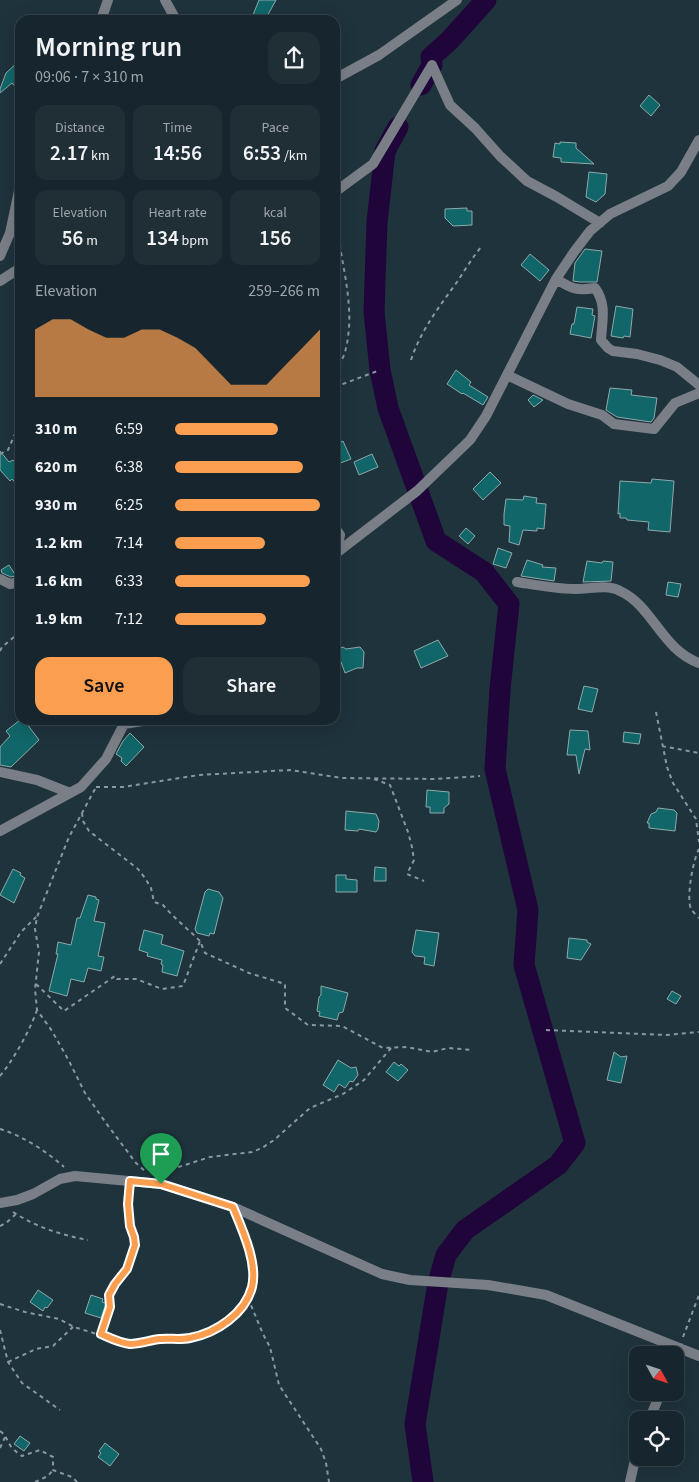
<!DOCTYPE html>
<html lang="en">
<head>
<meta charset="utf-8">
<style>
  :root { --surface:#17262e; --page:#202e36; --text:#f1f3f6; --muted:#9ea5aa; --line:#36434a; --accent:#fb9e50 }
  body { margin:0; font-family:"Source Sans 3",sans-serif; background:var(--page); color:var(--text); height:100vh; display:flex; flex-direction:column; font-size:19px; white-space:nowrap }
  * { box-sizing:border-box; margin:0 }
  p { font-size:16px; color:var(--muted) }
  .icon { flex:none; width:28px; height:28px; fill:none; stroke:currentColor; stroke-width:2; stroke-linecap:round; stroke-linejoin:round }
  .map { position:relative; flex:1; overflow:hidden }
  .panel { position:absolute; left:15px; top:15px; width:325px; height:710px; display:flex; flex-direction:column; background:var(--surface); border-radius:15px; box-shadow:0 5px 20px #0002,0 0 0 1px var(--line) }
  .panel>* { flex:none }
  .needle { width:32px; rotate:130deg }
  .fabs { position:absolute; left:629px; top:1346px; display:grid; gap:10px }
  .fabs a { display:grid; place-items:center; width:55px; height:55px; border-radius:10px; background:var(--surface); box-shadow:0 5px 20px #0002,0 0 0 1px var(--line); font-size:25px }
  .pin { position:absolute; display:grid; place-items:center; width:42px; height:42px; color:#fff; margin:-51px -21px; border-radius:50% 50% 50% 0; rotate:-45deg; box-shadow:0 0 5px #0007 }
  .pin .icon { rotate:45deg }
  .round { display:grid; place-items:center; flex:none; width:52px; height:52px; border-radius:15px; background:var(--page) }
  .headline { display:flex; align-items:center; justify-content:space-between; height:85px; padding:0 20px }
  h1 { font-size:28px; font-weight:600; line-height:38px }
  .stats { display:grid; grid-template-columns:repeat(3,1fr); gap:8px; height:85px; padding:5px 20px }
  .stats div { display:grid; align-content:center; border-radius:12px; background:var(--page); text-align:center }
  .stats b { font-size:21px; font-weight:600 }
  .stats small { font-size:14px; font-weight:400 }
  .stats p { font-size:14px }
  .chart { height:140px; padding:10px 20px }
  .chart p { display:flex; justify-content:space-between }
  .chart svg { width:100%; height:90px; margin-top:5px; fill:var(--accent); opacity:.7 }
  .button { display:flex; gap:10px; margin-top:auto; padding:10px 20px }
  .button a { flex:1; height:58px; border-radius:15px; background:var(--accent); color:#111; font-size:20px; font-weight:600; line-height:58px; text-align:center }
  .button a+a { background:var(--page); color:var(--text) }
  ul { padding:0 20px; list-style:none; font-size:16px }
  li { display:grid; grid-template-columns:80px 60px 1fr; align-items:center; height:38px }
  li i { height:12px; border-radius:6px; background:var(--accent) }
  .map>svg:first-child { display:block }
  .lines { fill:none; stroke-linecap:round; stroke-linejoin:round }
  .river { stroke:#1f0539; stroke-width:21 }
  .building { fill:#106668; stroke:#8daaaa }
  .path { stroke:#8998a0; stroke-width:2; stroke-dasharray:4 4; stroke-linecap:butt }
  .minor { stroke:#7a7e86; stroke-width:10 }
  .route-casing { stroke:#fff; stroke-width:10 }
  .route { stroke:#fb9e50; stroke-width:6 }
</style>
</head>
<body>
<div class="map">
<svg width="699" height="1482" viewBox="0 0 699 1482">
  <rect width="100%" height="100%" fill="#1f333d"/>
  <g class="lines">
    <path class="river" d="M421,85L432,65L431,57L449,41L486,0
      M398,127L385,151L377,222L374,312L380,370L388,408L436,541L484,572L509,604L500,689L495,769L528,910L524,965L575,1143L558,1165L465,1230L446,1255L438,1283L415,1424L423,1482"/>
  </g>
  <path class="building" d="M259,0H276L265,20H251Z
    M20,60V92L12,83L0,93V89L6,73Z
    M649,95L660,105L651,116L640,106Z
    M560,142L576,143V148L594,164L561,162V158L553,157L555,143L560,144Z
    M589,172L607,174L605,194L596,202L586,197Z
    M467,208V211H472V225L453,226L445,218V209Z
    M585,249L602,251L597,282H580L573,281L575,263Z
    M530,254L549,270L540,281L521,265Z
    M616,306L633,309L630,337L624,336L623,338L611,336Z
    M577,307L593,309L592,315L595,316L591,338L570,334L572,324H574Z
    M456,370L471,382L469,385L488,397L483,405L463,393L462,394L447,384Z
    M610,388L632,390L631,395L657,398L654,418L651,422L617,417L606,410Z
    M533,395L543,400L534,407L528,400Z
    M343,441L351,459L335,465V445Z
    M0,451L9,462L13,460L20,468V488L12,479L10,481L0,470Z
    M372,454L378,467L359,475L354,462Z
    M490,472L501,483L483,500L473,489Z
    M652,479L674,481L670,532L648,530L649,522L627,520L626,518H620V513L618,514L620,481L651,483Z
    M524,496L537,498L536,503L546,504L544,529L537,528V531L523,530L519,545L509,542L510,526L504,525V514L506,499L523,500Z
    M466,528L475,536L468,544L459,536Z
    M498,548L512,553L506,568L493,564Z
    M527,560L543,565L542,567L556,568L554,581L521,576Z
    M587,561L602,563L603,561L613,562L611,581L583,582Z
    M9,565L16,576L11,577L2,573L1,570Z
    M668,582L681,584L678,597L666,595Z
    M438,640L448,656L421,668L414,651Z
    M343,647L346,649L360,647L364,652L363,668H357L345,673L341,662L338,663L335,656V650Z
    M584,686L598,689L592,712L578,709Z
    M20,720H24L39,740L11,767L0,765V747L10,736L6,731Z
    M570,730L588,731L590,750L585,749L579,774L576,755H567Z
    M624,732L641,734L639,744L623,742Z
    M130,733L144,747L126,766L121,761L122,758L116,754L123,741Z
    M427,790L449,792V804L444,808V813H430V807H426Z
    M658,808L674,810L677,813L675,831L649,828V823H647L651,814L656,812Z
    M346,811L376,814L379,821L378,829L376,832L359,829L358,831L345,830Z
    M375,867L386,868V881H374Z
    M13,869L21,873L20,875L25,878L14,903L0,895Z
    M336,875H346V879L357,880V892H336Z
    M208,889L219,892L223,898L214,934L210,933L209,936L197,933L195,929L205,892Z
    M88,895L96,897V899L99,900L94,921L105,923L98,956L104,957L101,971L88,968L84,982L71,979L67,996L49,991L58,954H56L58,942L71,945L77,918H80Z
    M144,930L163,935L161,944L184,951L177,976L162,972L163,965L161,964L162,960L147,956L148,953L139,950Z
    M416,930L439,933L434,966L424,964L425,957L415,956L412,952Z
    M569,938L587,940V942L591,944L581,960L567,958Z
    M321,986L348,993L343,1012L339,1013L337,1020L319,1016L320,1012L317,1011L319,997L321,995Z
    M672,991L681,996L676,1004L667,999Z
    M614,1052L621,1057L627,1056L621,1083L607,1080Z
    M338,1060L351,1068L356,1067L358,1075L353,1082L350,1081L345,1088L339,1084L334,1092L323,1085Z
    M394,1062L399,1066L401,1064L408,1070L398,1081L386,1072Z
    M38,1290L53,1300L47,1308L45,1307L43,1311L30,1302Z
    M91,1295L103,1299L102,1302L106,1303L101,1318L85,1313Z
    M20,1436L30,1443L24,1451L14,1444Z
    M105,1443L119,1454L110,1466L98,1457L101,1453L99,1451Z"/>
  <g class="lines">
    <path class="path" d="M411,360C421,330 439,307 457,282C465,270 472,258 482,246
      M335,373C338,366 343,359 345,352C359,300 334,250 336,199
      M335,387L380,370
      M0,454L8,450L14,436L20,426
      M0,651L2,647L20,632
      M656,712L667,767L673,783L696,819L699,842
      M662,746L699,753
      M374,779L390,785L408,832L412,847L414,860L407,874L424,881
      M96,787H123L199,775L290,770L342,778L435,779L480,776
      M95,789L69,837L37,917L35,929L39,952L35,989L37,1010L52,1031L69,1061L85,1093L106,1123L136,1163L145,1171
      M82,813L83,821L89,831L138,869L145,878L151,888L154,902L163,905C173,917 188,929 200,941
      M699,849C693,860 686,898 691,909C693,912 697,916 699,918
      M0,964L21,932L36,917
      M36,984L64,1011L115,976L117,979H136L162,989L183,986L200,941L205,953L249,973L285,984V1008L308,1025L342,1026L383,1048L407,1047L432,1052L448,1048L473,1050
      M546,1030L666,1035L699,1032
      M0,1076C14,1059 30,1030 37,1010
      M0,1129C23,1136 46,1151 64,1167
      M163,1172L210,1157L252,1152L262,1148L274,1140L310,1108L343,1094L364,1080L391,1048
      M13,1212C36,1227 61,1235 88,1240
      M0,1226L6,1223L16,1214
      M248,1298L263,1334L270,1347L279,1385L321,1449L326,1463L329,1482
      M0,1304L25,1312L59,1319L74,1327L129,1344L160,1339H189L199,1336L228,1322L248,1298L252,1286V1267L248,1246L238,1221
      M0,1330L8,1362L22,1383L60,1410
      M101,1334L110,1307L109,1295L115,1284L127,1269L135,1245L130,1226L127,1204L129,1191
      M683,1337L699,1295
      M8,1362L36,1349L53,1346L73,1327
      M0,1431C7,1436 7,1442 12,1448C15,1451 19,1454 22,1456L40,1450L53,1457V1470L72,1477L77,1482
      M0,1448L6,1435
      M35,1482L48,1476L53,1470"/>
    <path class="minor" d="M165,0L176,20
      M101,20L108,0
      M335,79L379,55L457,0
      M339,189L373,164L432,65L450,105L475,128L500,156L527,181L557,197L600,223
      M0,256L10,233L20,186
      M556,279C572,289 577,291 595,288C607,304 602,321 601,340L608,348L613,351L637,354L660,360L677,367L699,385
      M0,281L20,268
      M507,375L568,404L602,415L614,424L654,429L675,403L699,393
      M335,528L340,535L339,540L335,544
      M335,554L417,491L470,440L486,416L556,279L574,252L590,231L610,214L668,186L681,172L699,140
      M0,579L10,584L20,582
      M517,582C536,585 556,589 575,589C590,589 607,584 620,591C653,606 661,649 699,663
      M0,772L37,780L70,793
      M0,831L81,787L106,759L124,724L149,720
      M0,1203L17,1200L33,1194L60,1179L75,1176L161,1184L233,1207L382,1274L410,1280L488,1285L546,1295L699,1356
      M675,1362L680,1348
      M649,1420L661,1392
      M630,1482L638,1446"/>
  </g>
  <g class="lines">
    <defs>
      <path id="route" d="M130,1181L161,1184L233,1207C242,1229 258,1263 252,1287C245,1314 216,1333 190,1338C180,1340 170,1338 160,1339C150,1340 140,1344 130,1344C120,1343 110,1338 101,1334L110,1307L109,1295L115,1284L127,1269L135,1245L134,1237L130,1226L128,1204Z"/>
    </defs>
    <use href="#route" class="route-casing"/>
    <use href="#route" class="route"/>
  </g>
</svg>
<div class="fabs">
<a><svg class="needle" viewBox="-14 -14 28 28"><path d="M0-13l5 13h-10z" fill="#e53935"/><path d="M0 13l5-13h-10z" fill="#9ea5aa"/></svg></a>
<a><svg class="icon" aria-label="locate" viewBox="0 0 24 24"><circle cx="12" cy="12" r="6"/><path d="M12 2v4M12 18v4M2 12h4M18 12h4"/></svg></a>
</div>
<div class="pin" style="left:161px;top:1184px;background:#1e9e55"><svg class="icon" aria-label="arrive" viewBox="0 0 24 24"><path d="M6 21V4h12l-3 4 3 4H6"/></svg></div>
<section class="panel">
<div class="headline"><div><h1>Morning run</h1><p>09:06 · 7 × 310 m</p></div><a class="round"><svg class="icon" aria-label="share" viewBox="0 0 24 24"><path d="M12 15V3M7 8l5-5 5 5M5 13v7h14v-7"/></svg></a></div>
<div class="stats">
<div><p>Distance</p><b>2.17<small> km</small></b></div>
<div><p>Time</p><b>14:56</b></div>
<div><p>Pace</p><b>6:53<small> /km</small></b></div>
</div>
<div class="stats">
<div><p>Elevation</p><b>56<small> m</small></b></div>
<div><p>Heart rate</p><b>134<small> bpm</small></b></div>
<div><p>kcal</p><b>156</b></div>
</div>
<div class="chart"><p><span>Elevation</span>259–266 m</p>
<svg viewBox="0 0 160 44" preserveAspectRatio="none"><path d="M0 44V11L10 6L20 6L30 11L40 15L50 15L60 11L70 11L80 15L90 20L100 29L110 38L120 38L130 38L140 29L150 20L160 11V44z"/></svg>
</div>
<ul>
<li><b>310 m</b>6:59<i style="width:71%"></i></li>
<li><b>620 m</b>6:38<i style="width:88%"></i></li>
<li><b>930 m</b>6:25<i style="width:100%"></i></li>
<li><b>1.2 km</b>7:14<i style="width:62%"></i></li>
<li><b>1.6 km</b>6:33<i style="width:93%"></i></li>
<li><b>1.9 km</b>7:12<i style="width:63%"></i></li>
</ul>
<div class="button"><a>Save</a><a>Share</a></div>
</section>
</div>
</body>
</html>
